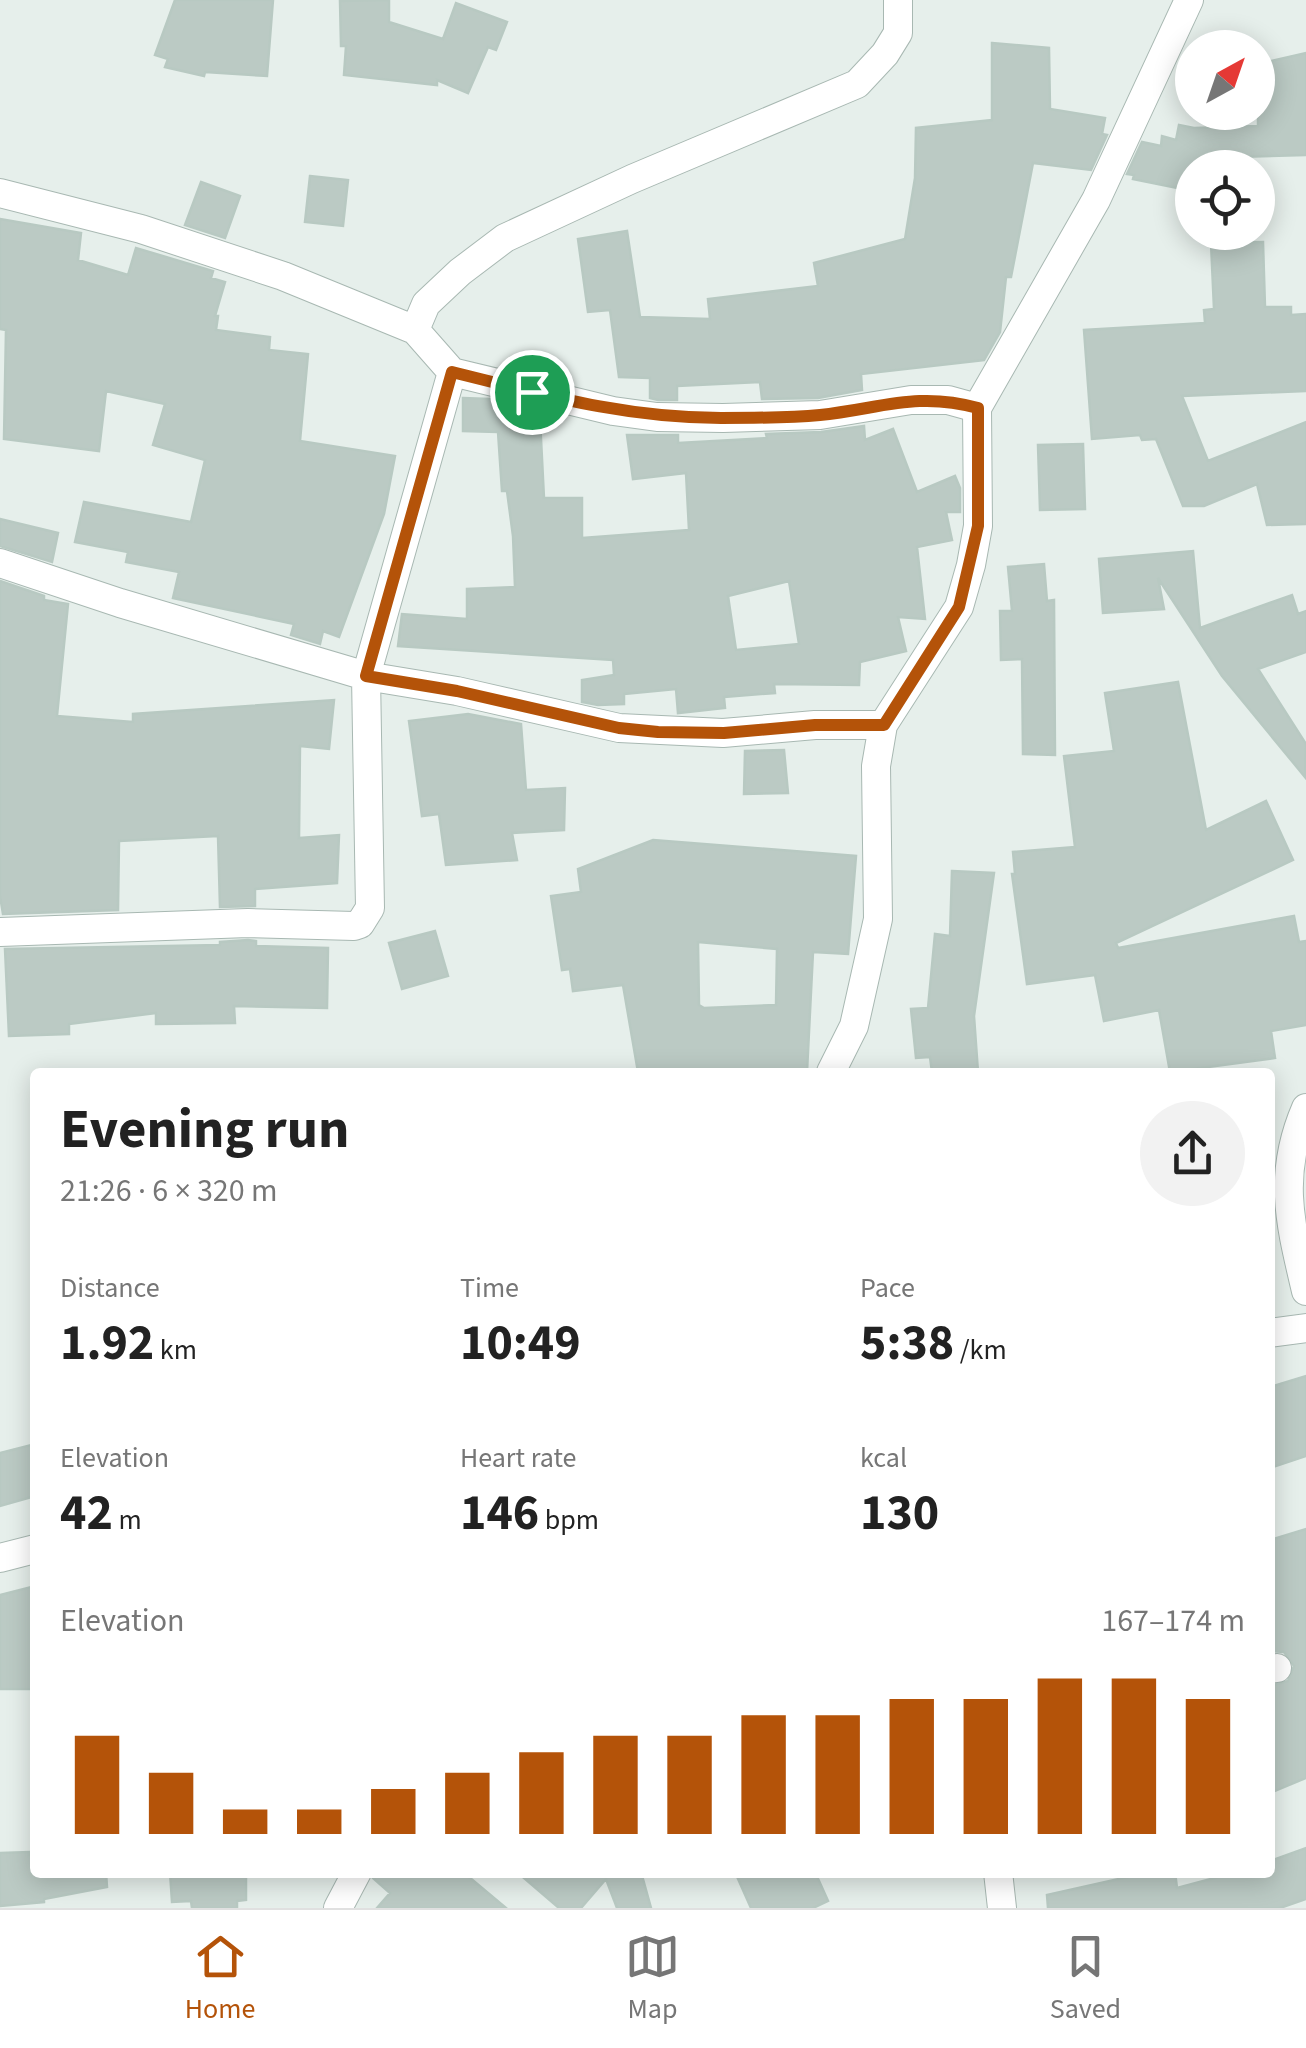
<!DOCTYPE html>
<html lang="en">
<head>
<meta charset="utf-8">
<style>
  :root { --surface:#fff; --page:#f2f2f2; --text:#222; --muted:#767676; --line:#e0e0e0; --accent:#b45309 }
  body { margin:0; font-family:"Source Sans 3",sans-serif; background:var(--page); color:var(--text); height:100vh; display:flex; flex-direction:column; font-size:38px; white-space:nowrap }
  * { box-sizing:border-box; margin:0 }
  p { font-size:32px; color:var(--muted) }
  .icon { flex:none; width:55px; height:55px; fill:none; stroke:currentColor; stroke-width:2; stroke-linecap:round; stroke-linejoin:round }
  .map { position:relative; flex:1; overflow:hidden }
  .sheet { position:absolute; left:30px; top:1068px; width:1245px; height:810px; display:flex; flex-direction:column; background:var(--surface); border-radius:10px; box-shadow:0 5px 25px #0003 }
  .sheet>* { flex:none }
  .needle { width:65px; rotate:40deg }
  .controls { position:absolute; left:1175px; top:30px; display:grid; gap:20px }
  .controls a { display:grid; place-items:center; width:100px; height:100px; border-radius:50%; background:var(--surface); box-shadow:0 5px 25px #0003; font-size:50px }
  .pin { position:absolute; display:grid; place-items:center; width:85px; height:85px; color:#fff; margin:-42px; border:5px solid #fff; border-radius:50%; box-shadow:0 2px 10px #0007 }
  .round { display:grid; place-items:center; flex:none; width:105px; height:105px; border-radius:52px; background:var(--page) }
  .overview { display:flex; align-items:center; justify-content:space-between; height:170px; padding:0 30px }
  h1 { font-size:55px; font-weight:700; line-height:75px }
  .figures { display:grid; grid-template-columns:repeat(3,1fr); gap:15px; height:170px; padding:10px 30px }
  .figures div { display:grid; align-content:center }
  .figures b { font-size:50px; font-weight:700 }
  .figures small { font-size:28px; font-weight:400 }
  .figures p { font-size:28px }
  .chart { height:280px; padding:20px 30px }
  .chart p { display:flex; justify-content:space-between }
  .chart svg { width:100%; height:180px; margin-top:10px; stroke:var(--accent); stroke-width:6 }
  .tab-bar { display:flex; justify-content:space-around; align-items:center; height:140px; border-top:2px solid var(--line); background:var(--surface); font-size:28px; color:var(--muted) }
  .tab-bar a { display:grid; justify-items:center; gap:5px }
  .tab-bar .selected { color:var(--accent) }
  .map>svg:first-child { display:block }
  .building { fill:#bbcac4; stroke:#b8c9c2; stroke-width:2.5; fill-rule:evenodd }
  .lines { fill:none; stroke-linecap:round; stroke-linejoin:round }
  .minor-casing { stroke:#a8b8b2; stroke-width:30 }
  .minor { stroke:#fff; stroke-width:28 }
  .route-casing { stroke:#fff; stroke-width:20 }
  .route { stroke:#b45309; stroke-width:12 }
</style>
</head>
<body>
<div class="map">
<svg width="1306" height="1908" viewBox="0 0 1306 1908">
  <rect width="100%" height="100%" fill="#e6efeb"/>
  <path class="building" d="M175,0H273L267,76L205,72L204,76L165,67L168,59L155,55Z
    M389,0V22L443,39L456,3L507,22L496,50L488,47L468,93L437,80V85L344,75L346,46H341L340,1Z
    M992,43L1049,48L1050,109L1105,118L1102,134L1107,135L1091,170L1033,163L1011,277H1006L1000,332L984,360L861,374L862,390L818,398L762,399L760,382L677,386V400H658L650,398V378L619,377L610,310L588,312L578,239L627,231L640,317L710,319L708,299L818,286L814,263L905,239L915,178L916,128L992,120Z
    M1306,53V155L1199,158L1197,168H1192V191L1133,179L1134,175L1127,174L1142,142L1161,146L1162,136L1176,140L1179,125L1194,128L1258,126V64Z
    M310,176L348,180L343,226L305,222Z
    M201,182L240,196L225,238L185,225Z
    M0,219L81,233L78,260L128,275L136,248L213,271L211,278L225,282L215,316H218L216,330L270,337L269,350L308,354L300,441L395,456L384,514L339,637L323,631L320,644L291,635L294,624L173,598L179,572L126,562L128,552L75,542L84,502L191,522L205,460L153,445L165,404L106,391L99,451L4,439L6,330L0,329Z
    M1263,242L1265,307H1291V315L1306,314V391L1182,396L1208,461L1306,422V524L1267,525L1257,484L1204,506H1183L1156,439L1142,440L1140,435L1092,439L1084,330L1205,323L1204,310L1214,309L1211,243Z
    M463,398L490,399L530,409L531,419H540L544,498H582V538L689,530L686,473L633,479L627,435H678V443L767,438L766,434L821,432L864,426L865,440L893,429L917,492L955,476L960,488V512H946L952,540L917,547L925,619L898,617L906,651L860,662L859,685L774,684L775,693L724,697L725,708L678,713L676,689L624,694V704L598,705L582,702V680L614,675L613,660L398,646L402,614L467,619V589L515,587L513,536L507,491H502L498,432L463,431ZM789,581L799,644L736,650L728,596Z
    M1083,444L1085,509L1040,510L1038,445Z
    M0,519L58,533L52,562L0,546Z
    M1193,551L1200,628L1292,595L1298,614L1306,611V652L1258,669L1306,744L1305,777L1222,676L1158,578L1164,609L1103,613L1099,559Z
    M1044,564L1047,601L1054,600L1055,755L1023,754L1022,659L1001,660L1000,611H1012L1008,567Z
    M0,581L44,596V600L68,604L57,716L133,722V714L334,700L329,749L300,746L299,838L339,835L337,883L255,889V906L220,907L218,836L119,841L118,910L3,914L0,896Z
    M1178,682L1206,830L1266,801L1293,860L1116,943L1118,948L1294,916L1299,942L1306,941V1025L1271,1031L1275,1058L1170,1072L1159,1010L1104,1021L1095,975L1027,984L1012,874H1015L1013,852L1075,847L1064,756L1114,751L1105,693Z
    M468,714L521,724L526,790L565,788L564,830L512,833L517,860L446,865L439,814L422,816L409,721Z
    M784,750L788,793L744,794L745,751Z
    M653,840L856,856L848,954L813,952L807,1072H638L623,985L573,991L570,969L562,970L551,896L581,892L578,869ZM698,942L777,949L776,1005L704,1008L699,1005Z
    M952,871L994,873L974,1016L978,1072H932L930,1057L916,1058L911,1009L928,1008L935,934L950,936Z
    M435,931L448,976L402,989L389,943Z
    M248,940L256,941V946L328,948L327,1008L234,1006L235,1023L156,1024V1013L69,1024V1034L9,1036L5,949L220,945V942Z
    M1306,1376V1456L1270,1468V1387Z
    M35,1444V1496L0,1506V1453Z
    M1306,1529V1778L1270,1793V1686L1288,1681L1294,1666L1284,1652L1270,1651V1540Z
    M35,1586V1689H0V1595Z
    M1306,1848V1899L1280,1908H1048L1047,1895L1132,1876L1175,1872L1177,1888L1237,1872H1270V1861Z
    M29,1852V1855L35,1854V1872H106L107,1887L44,1899V1902L0,1906V1853Z
    M170,1872H246V1900L237,1901V1908H192L191,1901L172,1902Z
    M374,1872H463L506,1908H377L390,1893L373,1878Z
    M517,1872H641L651,1908H617L606,1879L581,1908H559Z
    M735,1872H815L828,1901L813,1908H751Z"/>
  <g class="lines">
    <defs>
      <path id="minor" d="M0,193L141,229L283,276L415,330L452,372L613,411L657,417L723,418L820,415L911,400H948L977,408
        M415,330L426,304L460,272L505,238L632,179L857,84L885,54L898,33V0
        M0,563L120,603L366,676L457,691L619,728L723,733L815,725H883
        M0,932L248,923L354,926L360,924L370,908L366,676L452,372
        M831,1072L854,1026L878,919L876,766L883,725L959,607L971,565L978,526L977,408L1096,200L1189,0
        M1306,1108C1277,1175 1290,1223 1306,1291
        M1270,1333L1306,1328
        M0,1558L35,1549
        M1270,1669L1277,1668
        M998,1872L1002,1908
        M338,1908L357,1872"/>
    </defs>
    <use href="#minor" class="minor-casing"/>
    <use href="#minor" class="minor"/>
  </g>
  <g class="lines">
    <defs>
      <path id="route" d="M452,372C545,395 624,418 721,418C753,418 787,418 820,415C879,409 917,391 978,408V526L959,607L884,725H815L724,733L658,732L619,728L457,691L366,676Z"/>
    </defs>
    <use href="#route" class="route-casing"/>
    <use href="#route" class="route"/>
  </g>
</svg>
<div class="controls">
<a><svg class="needle" viewBox="-14 -14 28 28"><path d="M0-13l5 13h-10z" fill="#e53935"/><path d="M0 13l5-13h-10z" fill="#767676"/></svg></a>
<a><svg class="icon" aria-label="locate" viewBox="0 0 24 24"><circle cx="12" cy="12" r="6"/><path d="M12 2v4M12 18v4M2 12h4M18 12h4"/></svg></a>
</div>
<div class="pin" style="left:532px;top:392px;background:#1e9e55"><svg class="icon" aria-label="arrive" viewBox="0 0 24 24"><path d="M6 21V4h12l-3 4 3 4H6"/></svg></div>
<section class="sheet">
<div class="overview"><div><h1>Evening run</h1><p>21:26 · 6 × 320 m</p></div><a class="round"><svg class="icon" aria-label="share" viewBox="0 0 24 24"><path d="M12 15V3M7 8l5-5 5 5M5 13v7h14v-7"/></svg></a></div>
<div class="figures">
<div><p>Distance</p><b>1.92<small> km</small></b></div>
<div><p>Time</p><b>10:49</b></div>
<div><p>Pace</p><b>5:38<small> /km</small></b></div>
</div>
<div class="figures">
<div><p>Elevation</p><b>42<small> m</small></b></div>
<div><p>Heart rate</p><b>146<small> bpm</small></b></div>
<div><p>kcal</p><b>130</b></div>
</div>
<div class="chart"><p><span>Elevation</span>167–174 m</p>
<svg viewBox="0 0 160 44" preserveAspectRatio="none"><path d="M5 44V20M15 44V29M25 44V38M35 44V38M45 44V33M55 44V29M65 44V24M75 44V20M85 44V20M95 44V15M105 44V15M115 44V11M125 44V11M135 44V6M145 44V6M155 44V11"/></svg>
</div>
</section>
</div>
<nav class="tab-bar">
<a class="selected"><svg class="icon" aria-label="home" viewBox="0 0 24 24"><path d="M3 11l9-7 9 7M6 9v11h12V9"/></svg>Home</a>
<a><svg class="icon" aria-label="map" viewBox="0 0 24 24"><path d="M3 6l6-2 6 2 6-2v14l-6 2-6-2-6 2zM9 4v14M15 6v14"/></svg>Map</a>
<a><svg class="icon" aria-label="saved" viewBox="0 0 24 24"><path d="M7 4h10v16l-5-4-5 4z"/></svg>Saved</a>
</nav>
</body>
</html>
